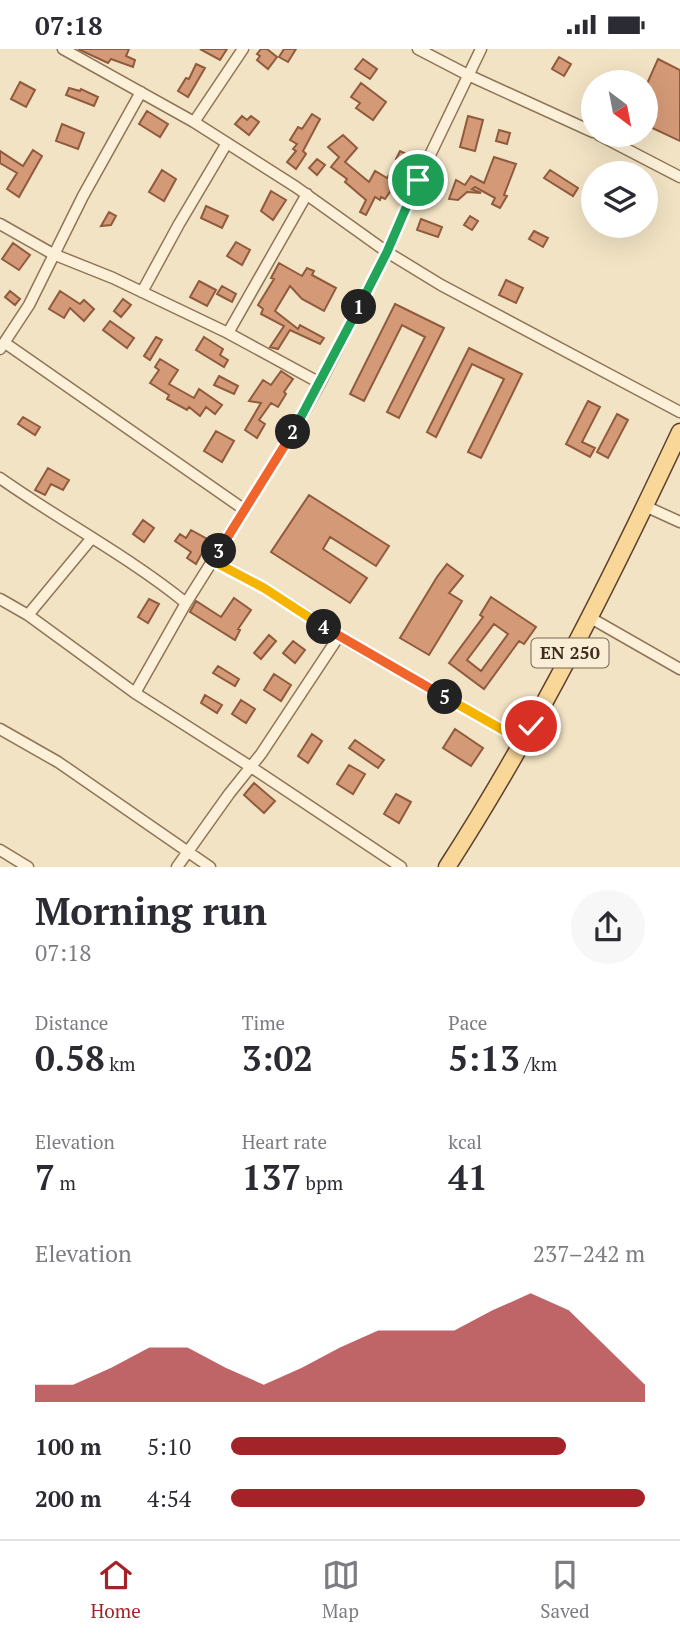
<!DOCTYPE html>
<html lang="en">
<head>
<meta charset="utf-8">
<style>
  :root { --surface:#fff; --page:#f7f7f7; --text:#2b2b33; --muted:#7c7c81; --line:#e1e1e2; --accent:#a42328 }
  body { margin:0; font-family:"PT Serif",serif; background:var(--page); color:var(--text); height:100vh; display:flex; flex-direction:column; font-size:26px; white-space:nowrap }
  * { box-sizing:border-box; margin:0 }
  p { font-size:23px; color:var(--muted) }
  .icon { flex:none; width:38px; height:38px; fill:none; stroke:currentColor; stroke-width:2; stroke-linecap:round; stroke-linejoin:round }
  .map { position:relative; height:818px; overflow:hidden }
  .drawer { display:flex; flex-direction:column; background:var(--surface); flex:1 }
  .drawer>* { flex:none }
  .needle { width:46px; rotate:148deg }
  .buttons { position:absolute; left:581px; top:21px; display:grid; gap:14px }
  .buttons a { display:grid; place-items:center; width:77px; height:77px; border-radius:50%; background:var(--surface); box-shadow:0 7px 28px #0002; font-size:35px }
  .pin { position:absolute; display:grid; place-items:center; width:60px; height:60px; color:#fff; margin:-30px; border:4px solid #fff; border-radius:50%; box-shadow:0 2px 7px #0007 }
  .km { position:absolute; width:35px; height:35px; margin:-18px; border-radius:50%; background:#222; color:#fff; font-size:19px; line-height:35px; text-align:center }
  .round { display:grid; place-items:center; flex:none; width:74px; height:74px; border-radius:37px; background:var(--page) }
  .overview { display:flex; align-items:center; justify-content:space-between; height:119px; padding:0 35px }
  h1 { font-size:38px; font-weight:600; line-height:52px }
  .metrics { display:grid; grid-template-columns:repeat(3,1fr); gap:10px; height:119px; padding:7px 35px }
  .metrics div { display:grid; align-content:center }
  .metrics b { font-size:35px; font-weight:600 }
  .metrics small { font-size:19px; font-weight:400 }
  .metrics p { font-size:19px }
  .chart { height:196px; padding:14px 35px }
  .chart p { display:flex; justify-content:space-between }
  .chart svg { width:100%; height:126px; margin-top:7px; fill:var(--accent); opacity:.7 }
  ul { padding:0 35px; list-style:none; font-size:23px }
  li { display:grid; grid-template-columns:112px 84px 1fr; align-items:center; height:52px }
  li i { height:18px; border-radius:9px; background:var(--accent) }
  .status { display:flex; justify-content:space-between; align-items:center; height:49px; padding:0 35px; background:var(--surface); direction:ltr }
  .status svg { height:19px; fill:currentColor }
  .menu { display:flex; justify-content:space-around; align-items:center; height:98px; border-top:2px solid var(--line); background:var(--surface); font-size:19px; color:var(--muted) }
  .menu a { display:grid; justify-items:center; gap:4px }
  .menu .selected { color:var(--accent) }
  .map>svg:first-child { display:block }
  .building { fill:#d49a77; stroke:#905b3c; stroke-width:2; fill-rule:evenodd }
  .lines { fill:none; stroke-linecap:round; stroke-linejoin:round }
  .street-casing { stroke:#8f7458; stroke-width:13 }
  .primary-casing { stroke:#5c412d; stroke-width:19 }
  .street { stroke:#fcf0d8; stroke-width:10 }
  .primary { stroke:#f8d799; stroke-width:16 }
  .split-1-casing { stroke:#fff; stroke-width:14 }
  .split-2-casing { stroke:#fff; stroke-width:14 }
  .split-3-casing { stroke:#fff; stroke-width:14 }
  .split-4-casing { stroke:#fff; stroke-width:14 }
  .split-5-casing { stroke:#fff; stroke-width:14 }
  .split-6-casing { stroke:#fff; stroke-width:14 }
  .split-1 { stroke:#22a559; stroke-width:9 }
  .split-2 { stroke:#22a559; stroke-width:9 }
  .split-3 { stroke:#f0652b; stroke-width:9 }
  .split-4 { stroke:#f5b400; stroke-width:9 }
  .split-5 { stroke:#f0652b; stroke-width:9 }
  .split-6 { stroke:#f5b400; stroke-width:9 }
  .labels { text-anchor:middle; stroke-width:5; stroke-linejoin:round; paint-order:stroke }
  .shield { fill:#f9edd5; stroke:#766655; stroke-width:2 }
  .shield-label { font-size:18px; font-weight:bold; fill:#3e2c1e }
</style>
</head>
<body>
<div class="status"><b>07:18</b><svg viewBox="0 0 49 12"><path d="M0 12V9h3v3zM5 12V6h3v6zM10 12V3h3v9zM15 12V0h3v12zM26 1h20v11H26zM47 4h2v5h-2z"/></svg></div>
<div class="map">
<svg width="680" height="818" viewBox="0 0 680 818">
  <rect width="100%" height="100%" fill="#f2e3c4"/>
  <path class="building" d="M78,0H129L126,7L135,11L133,18L111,10L108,14Z
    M200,0H227L220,11Z
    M261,0H267L277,8L268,20L257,11L260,7L257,5Z
    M284,0H296L288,13L279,8Z
    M559,8L571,15L564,27L552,20Z
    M363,10L377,20L370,30L355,20Z
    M658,10L680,21V92L646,76V37Z
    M196,15L205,19L188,48L178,42L186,29L189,30Z
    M20,33L35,41L26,58L11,50Z
    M361,34L386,53L373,71L356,59L360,54L351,48Z
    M69,39L80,42L81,40L98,48L94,57L66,46Z
    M147,62L168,75L160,88L139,75Z
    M312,65L320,70L303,102L306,105L296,120L287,113L296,102L293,100L297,95L290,91L298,78L302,80Z
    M242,67L247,71L251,67L259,73L249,86L235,75Z
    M468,67L483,71L475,102L460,98Z
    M62,75L84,84L78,100L56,92Z
    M499,81L510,84L507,95L496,92Z
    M343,86L357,99L345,113L369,133L375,122L387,129L398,111L396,110L400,102L411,107L406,118L408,119L397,138L394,137L385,150L381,148L380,151L375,148L366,166L360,163L366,151L345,133L347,130L331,118L339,108L328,98Z
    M33,101L42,107L19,148L7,140L17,124L0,114V102L23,117Z
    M494,108L516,115L504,146L507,147L500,159L492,155L495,149L475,138L472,140L481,144L467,143L458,151L449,150L456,131L465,136L471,127L484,134Z
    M317,110L325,116L317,126L309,119Z
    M162,121L176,130L164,152L149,143Z
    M550,121L578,139L573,147L544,129Z
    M271,142L286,151L273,171L261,162Z
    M206,157L228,167L222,179L201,169Z
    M109,163L116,167L111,176L101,177Z
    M470,167L478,172L472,181L464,176Z
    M421,170L442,178L438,188L417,181Z
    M534,182L548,189L543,198L529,190Z
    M236,193L250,201L242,216L227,207Z
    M13,194L30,206L19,221L2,210Z
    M279,214L302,227L307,219L314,222L312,226L336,239L324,262L302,250L290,237L275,262L298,280L300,276L324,289L320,295L290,281L278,300L270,298L284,277L261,265L263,260L258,256L274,230L271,229Z
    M506,231L523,239L516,254L499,246Z
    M199,232L216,241L207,257L190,248Z
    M222,237L236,245L232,253L217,245Z
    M10,242L20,250L15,256L5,248Z
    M60,242L80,255L84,251L94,260L84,272L70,259L64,269L49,260Z
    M123,250L131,256L121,268L114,262Z
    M395,255L444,279L399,369L387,363L425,288L402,276L364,352L350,345Z
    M110,272L134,289L127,299L103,281Z
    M156,288L162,291L150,311L144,307Z
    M204,288L223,300L220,306L228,311L224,318L196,301Z
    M469,299L522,325L481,409L468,403L504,330L472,315L436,388L427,383Z
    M160,310L178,321L169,335L194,349L199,340L222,356L215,365L206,358L200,367L189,358L187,361L167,350L169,346L150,334L159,321L155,318Z
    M281,322L293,330L284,343L286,345L278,358L271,354L259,371L265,375L257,389L245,381L261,354L249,352L263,331L271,336Z
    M219,327L238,337L234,345L214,336Z
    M588,352L600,358L582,393L595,399L590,408L566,395Z
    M617,365L628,371L608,409L597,403Z
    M23,368L40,378L35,386L18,375Z
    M216,382L234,392L222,413L204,402Z
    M48,419L69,431L63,441L51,435L45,446L35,441Z
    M309,446L389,497L376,517L330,488L323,500L367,529L350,554L271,503Z
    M143,471L154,479L144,493L133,485Z
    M191,481L209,491L196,515L187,509L191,503L175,492L180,485L186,489Z
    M447,515L463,527L449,544L462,552L429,606L400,589L437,528Z
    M491,548L536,578L524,595L519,592L484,640L449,614L483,568L480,566ZM494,575L508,585L481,622L467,611Z
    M234,549L251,561L238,580L240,581L235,591L190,563L196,552L221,568Z
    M149,550L159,555L148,574L138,568Z
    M269,586L276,592L261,610L254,604Z
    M293,592L305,601L295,614L283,604Z
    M218,617L239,630L235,637L213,624Z
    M274,625L291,636L281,652L264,641Z
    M205,646L222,656L217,664L201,654Z
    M241,651L255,660L246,674L232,665Z
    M455,680L483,699L471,717L443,699Z
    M312,685L322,692L308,714L298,707Z
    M355,691L384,711L378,719L349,699Z
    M349,716L365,725L353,745L337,735Z
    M254,734L275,752L264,764L244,746Z
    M396,745L411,753L399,774L384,765Z"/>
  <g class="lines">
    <defs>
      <path id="street" d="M63,0L194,73L296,138L387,203L441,236L680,363
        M418,0L468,26L593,83
        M194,73L243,0
        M599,86L680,128
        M0,175L53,205L113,229L228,284L320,334
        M142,243L179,175L227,94
        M228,284L307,145
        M5,294L245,461
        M0,300L29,256L83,147L141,43
        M0,429C61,472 128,507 186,554
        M645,457L680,473
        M213,511L264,539L339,587L524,693
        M0,550L28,566L135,644L251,718L401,818
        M28,566L91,490
        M589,568L680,620
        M135,644L186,554L289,390L320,334L387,203L418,131L481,0
        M0,680L58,713L210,818
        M0,801L28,818
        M177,818L229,745L261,705L339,587"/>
      <path id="primary" d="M447,818C536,680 610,532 680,383"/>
    </defs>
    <use href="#street" class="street-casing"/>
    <use href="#primary" class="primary-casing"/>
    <use href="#street" class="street"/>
    <use href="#primary" class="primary"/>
  </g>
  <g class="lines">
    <defs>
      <path id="split-1" d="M359,258L387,203L418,131"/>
      <path id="split-2" d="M293,383L359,258"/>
      <path id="split-3" d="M219,502L293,383"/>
      <path id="split-4" d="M219,502L213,512L264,539L324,578"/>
      <path id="split-5" d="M324,578L445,648"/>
      <path id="split-6" d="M445,648L524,693L531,677"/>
    </defs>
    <use href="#split-1" class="split-1-casing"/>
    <use href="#split-2" class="split-2-casing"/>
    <use href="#split-3" class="split-3-casing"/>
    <use href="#split-4" class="split-4-casing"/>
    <use href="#split-5" class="split-5-casing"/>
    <use href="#split-6" class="split-6-casing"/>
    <use href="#split-1" class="split-1"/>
    <use href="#split-2" class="split-2"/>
    <use href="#split-3" class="split-3"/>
    <use href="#split-4" class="split-4"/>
    <use href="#split-5" class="split-5"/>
    <use href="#split-6" class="split-6"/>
  </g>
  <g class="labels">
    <rect class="shield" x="531.5" y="589.5" width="77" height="29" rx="5"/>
    <g class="shield-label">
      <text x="570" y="610">EN 250</text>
    </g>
  </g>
</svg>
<div class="buttons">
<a><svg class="needle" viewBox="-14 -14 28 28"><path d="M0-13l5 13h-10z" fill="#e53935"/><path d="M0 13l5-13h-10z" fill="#7c7c81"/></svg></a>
<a><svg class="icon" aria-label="layers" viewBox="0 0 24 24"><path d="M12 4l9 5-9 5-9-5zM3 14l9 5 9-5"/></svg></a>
</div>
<div class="pin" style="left:418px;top:131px;background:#1e9e55"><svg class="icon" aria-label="arrive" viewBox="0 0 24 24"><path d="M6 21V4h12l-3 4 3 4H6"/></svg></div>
<div class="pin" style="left:531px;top:677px;background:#d93025"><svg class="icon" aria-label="check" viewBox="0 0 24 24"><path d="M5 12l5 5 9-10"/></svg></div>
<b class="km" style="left:359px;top:258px">1</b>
<b class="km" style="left:293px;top:383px">2</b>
<b class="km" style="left:219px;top:502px">3</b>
<b class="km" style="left:324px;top:578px">4</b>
<b class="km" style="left:445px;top:648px">5</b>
</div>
<section class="drawer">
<div class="overview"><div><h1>Morning run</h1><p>07:18</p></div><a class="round"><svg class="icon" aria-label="share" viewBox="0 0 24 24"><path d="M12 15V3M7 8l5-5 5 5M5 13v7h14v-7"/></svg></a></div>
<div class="metrics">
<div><p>Distance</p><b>0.58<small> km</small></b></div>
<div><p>Time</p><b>3:02</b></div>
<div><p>Pace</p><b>5:13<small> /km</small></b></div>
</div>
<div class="metrics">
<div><p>Elevation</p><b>7<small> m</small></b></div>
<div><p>Heart rate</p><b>137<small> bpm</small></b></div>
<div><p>kcal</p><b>41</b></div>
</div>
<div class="chart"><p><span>Elevation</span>237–242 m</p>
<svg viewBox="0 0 160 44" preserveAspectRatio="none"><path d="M0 44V38L10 38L20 32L30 25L40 25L50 32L60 38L70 32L80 25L90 19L100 19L110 19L120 12L130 6L140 12L150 25L160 38V44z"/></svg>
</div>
<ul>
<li><b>100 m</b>5:10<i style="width:81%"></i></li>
<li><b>200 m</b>4:54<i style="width:100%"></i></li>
</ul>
</section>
<nav class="menu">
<a class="selected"><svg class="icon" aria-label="home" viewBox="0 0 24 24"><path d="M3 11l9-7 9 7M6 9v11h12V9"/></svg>Home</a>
<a><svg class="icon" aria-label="map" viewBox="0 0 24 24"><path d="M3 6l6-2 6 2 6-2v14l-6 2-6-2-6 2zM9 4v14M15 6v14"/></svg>Map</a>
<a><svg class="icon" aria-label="saved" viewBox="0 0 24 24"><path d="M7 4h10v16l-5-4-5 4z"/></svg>Saved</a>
</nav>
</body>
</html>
